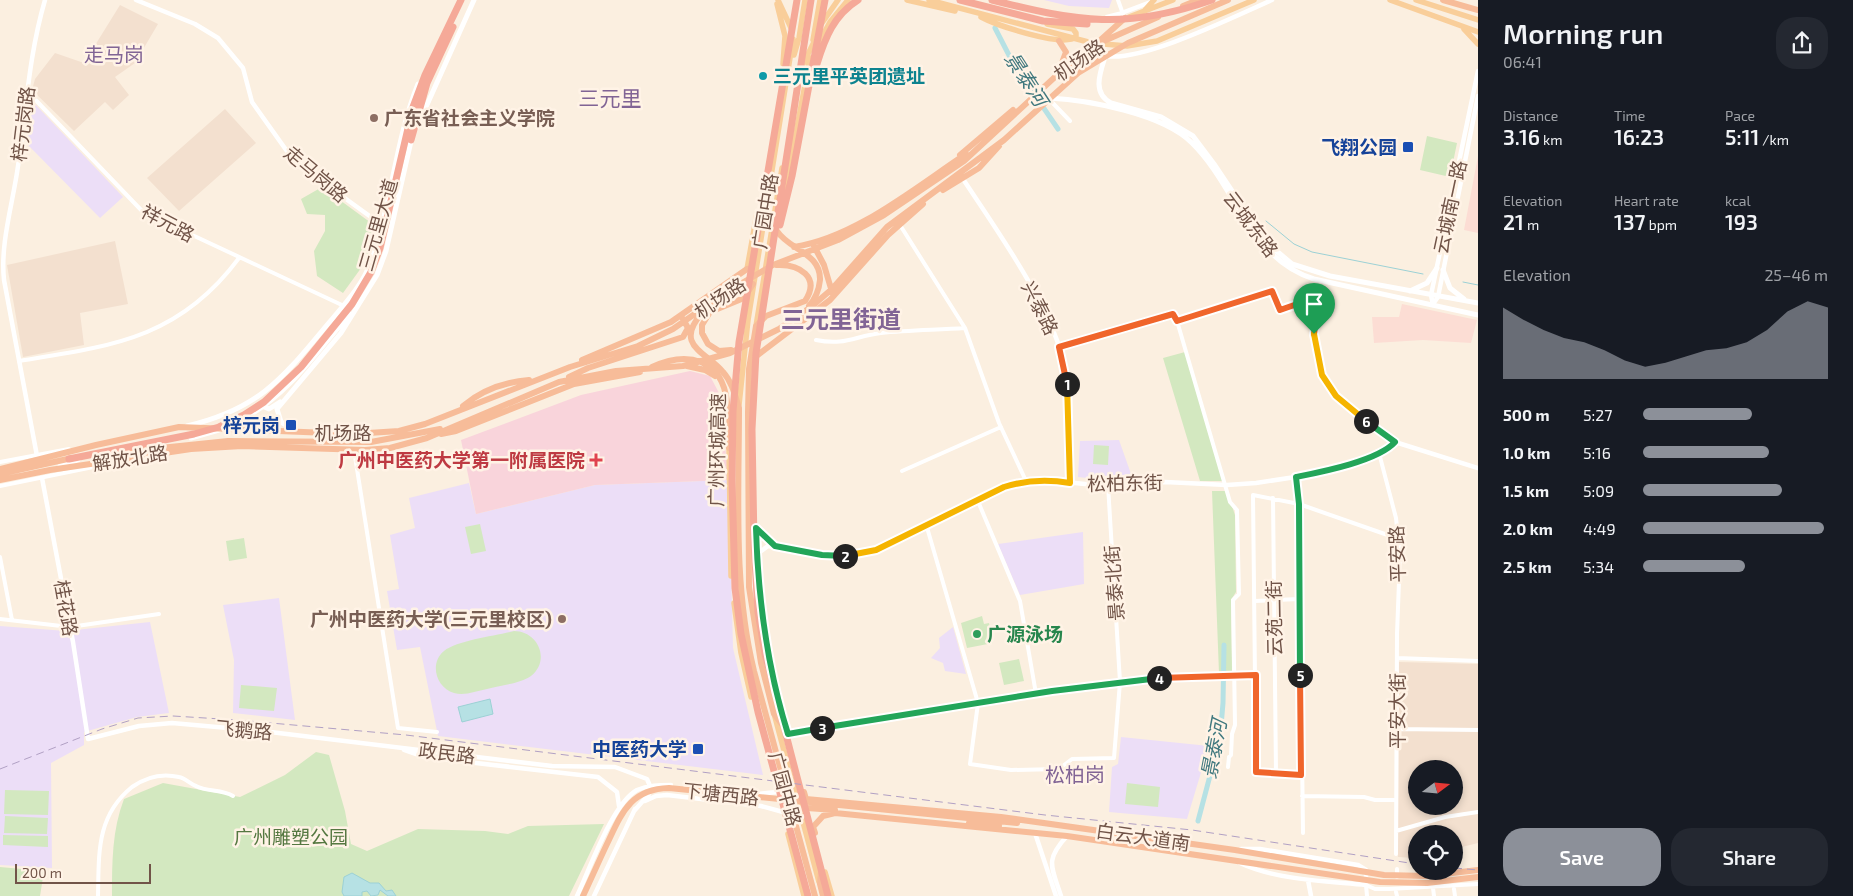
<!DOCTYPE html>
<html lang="en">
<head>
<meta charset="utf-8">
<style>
  :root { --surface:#171b24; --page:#242831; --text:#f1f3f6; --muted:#9ea1a6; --accent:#8c9099 }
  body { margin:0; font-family:"Exo 2","Noto Sans SC",sans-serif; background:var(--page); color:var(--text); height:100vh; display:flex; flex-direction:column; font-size:19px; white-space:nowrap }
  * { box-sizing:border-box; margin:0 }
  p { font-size:16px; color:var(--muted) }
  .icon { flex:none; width:28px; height:28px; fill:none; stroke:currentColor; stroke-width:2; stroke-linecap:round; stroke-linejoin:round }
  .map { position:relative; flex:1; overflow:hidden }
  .side { display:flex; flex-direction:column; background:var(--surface); width:375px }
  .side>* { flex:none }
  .needle { width:32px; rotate:74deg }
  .fabs { position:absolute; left:1408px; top:760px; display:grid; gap:10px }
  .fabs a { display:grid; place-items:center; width:55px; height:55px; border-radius:50%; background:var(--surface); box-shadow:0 2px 8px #0003; font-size:25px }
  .scale { position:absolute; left:15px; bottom:12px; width:136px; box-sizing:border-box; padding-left:5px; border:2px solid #715448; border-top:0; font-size:14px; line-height:18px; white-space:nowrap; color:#715448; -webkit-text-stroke:4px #fff3e6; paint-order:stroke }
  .pin { position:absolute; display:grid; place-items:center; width:42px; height:42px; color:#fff; margin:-51px -21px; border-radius:50% 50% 50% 0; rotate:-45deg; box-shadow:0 0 5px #0007 }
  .pin .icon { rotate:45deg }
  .km { position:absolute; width:25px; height:25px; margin:-12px; border-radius:50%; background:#222; color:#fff; font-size:14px; line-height:25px; text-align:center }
  .round { display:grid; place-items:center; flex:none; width:52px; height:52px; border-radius:20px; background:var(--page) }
  .summary { display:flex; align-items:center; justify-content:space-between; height:85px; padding:0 25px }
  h1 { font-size:28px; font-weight:600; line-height:38px }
  .figures { display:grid; grid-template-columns:repeat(3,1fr); gap:8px; height:85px; padding:5px 25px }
  .figures div { display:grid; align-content:center }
  .figures b { font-size:21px; font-weight:600 }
  .figures small { font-size:14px; font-weight:400 }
  .figures p { font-size:14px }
  .chart { height:140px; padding:10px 25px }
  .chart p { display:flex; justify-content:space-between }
  .chart svg { width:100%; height:90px; margin-top:5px; fill:var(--accent); opacity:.7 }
  .primary-button { display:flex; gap:10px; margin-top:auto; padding:10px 25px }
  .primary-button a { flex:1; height:58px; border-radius:20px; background:var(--accent); color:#fff; font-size:20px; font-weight:600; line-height:58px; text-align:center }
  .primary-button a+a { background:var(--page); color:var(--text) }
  ul { padding:0 25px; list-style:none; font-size:16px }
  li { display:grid; grid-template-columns:80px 60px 1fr; align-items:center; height:38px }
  li i { height:12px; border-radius:6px; background:var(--accent) }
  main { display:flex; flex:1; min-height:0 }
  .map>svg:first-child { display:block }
  .residential { fill:#f3e0cf; fill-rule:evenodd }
  .commercial { fill:#fcddd4 }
  .education { fill:#ecdef7 }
  .medical { fill:#f9d4db }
  .green { fill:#d3e8c0 }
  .water { fill:#b6e1e4; stroke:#9cd1d5 }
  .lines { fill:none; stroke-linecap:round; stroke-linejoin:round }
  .stream { stroke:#9cd1d5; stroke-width:1 }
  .canal { stroke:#b6e1e4; stroke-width:5 }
  .minor { stroke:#fff; stroke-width:4 }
  .tertiary { stroke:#fff; stroke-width:4.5 }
  .secondary { stroke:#fff; stroke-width:5 }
  .primary { stroke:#f9ce9a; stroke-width:5.5 }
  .trunk { stroke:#f7bc99; stroke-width:6 }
  .motorway { stroke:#f5a998; stroke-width:7 }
  .rail { stroke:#b1a0c4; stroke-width:1; stroke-dasharray:8 5; stroke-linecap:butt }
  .split-1-casing { stroke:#fff; stroke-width:10 }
  .split-2-casing { stroke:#fff; stroke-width:10 }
  .split-3-casing { stroke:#fff; stroke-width:10 }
  .split-4-casing { stroke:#fff; stroke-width:10 }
  .split-5-casing { stroke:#fff; stroke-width:10 }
  .split-6-casing { stroke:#fff; stroke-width:10 }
  .split-7-casing { stroke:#fff; stroke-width:10 }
  .split-1 { stroke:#f0652b; stroke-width:6 }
  .split-2 { stroke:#f5b400; stroke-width:6 }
  .split-3 { stroke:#22a559; stroke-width:6 }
  .split-4 { stroke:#22a559; stroke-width:6 }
  .split-5 { stroke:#f0652b; stroke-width:6 }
  .split-6 { stroke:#22a559; stroke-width:6 }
  .split-7 { stroke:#f5b400; stroke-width:6 }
  .culture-dot { fill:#0f9aa8; stroke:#fff3e6; stroke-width:2 }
  .education-dot { fill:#8d6e63; stroke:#fff3e6; stroke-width:2 }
  .transit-dot { fill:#1a4fb4; stroke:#fff3e6; stroke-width:2 }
  .health-dot { fill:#e0444e; stroke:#fff3e6; stroke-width:2 }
  .leisure-dot { fill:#2e9e5b; stroke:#fff3e6; stroke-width:2 }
  .labels { text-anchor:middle; stroke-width:5; stroke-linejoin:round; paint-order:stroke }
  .street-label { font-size:19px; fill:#715448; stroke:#fff3e6 }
  .culture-label { font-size:19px; font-weight:bold; fill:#0d838f; stroke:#fff3e6; text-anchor:start }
  .education-label { font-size:19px; font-weight:bold; fill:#785e54; stroke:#fff3e6; text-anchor:start }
  .transit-label { font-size:19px; font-weight:bold; fill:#164399; stroke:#fff3e6; text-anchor:end }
  .health-label { font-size:19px; font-weight:bold; fill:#be3a42; stroke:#fff3e6; text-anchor:end }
  .leisure-label { font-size:19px; font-weight:bold; fill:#27864d; stroke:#fff3e6; text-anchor:start }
  .park-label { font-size:19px; fill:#557841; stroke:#fff3e6 }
  .neighbourhood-label { font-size:20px; fill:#816495; stroke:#fff3e6 }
  .water-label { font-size:20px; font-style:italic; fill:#40787e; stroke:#fff3e6 }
  .quarter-label { font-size:21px; fill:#816495; stroke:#fff3e6 }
  .district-label { font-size:24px; font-weight:bold; fill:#816495; stroke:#fff3e6 }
</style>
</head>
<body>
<main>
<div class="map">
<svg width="1478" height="896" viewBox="0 0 1478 896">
  <rect width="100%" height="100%" fill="#fbefe0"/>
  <path class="residential" d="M120,5L158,24L135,63L115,77L129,95L113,110L105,102L74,131L32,90L35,79L55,53L84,63Z
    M225,109L256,143L179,211L147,178Z
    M115,241L128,304L80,313L84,345L23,357L7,265Z
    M1399,662L1478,664V843L1454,849V834H1416V858L1398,857ZM1416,769H1454V806H1416Z"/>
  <path class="commercial" d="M1478,156V233L1464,230Z
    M1402,304L1477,320L1471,343L1423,340L1374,343L1372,317H1399Z"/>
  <path class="education" d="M1044,0H1112L1109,8L1069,6Z
    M32,101L123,197L100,218L27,144Z
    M1119,440L1131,474L1105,480L1078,477L1080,441Z
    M729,480L733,648L763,775L438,736L420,647L397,650L387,591L399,589L390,535L415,528L409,498L469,483L476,514L595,485Z
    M1083,532L1084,584L1020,595L998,544Z
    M279,598L295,720L233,713L234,660L223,605Z
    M150,622L169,713L137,717L84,732V745L51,763L52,868L0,865V626L66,631Z
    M953,627L966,674L945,671L943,663L931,658L940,648L939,638Z
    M1121,737L1209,746L1187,819L1109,812L1112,767L1118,764Z"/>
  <path class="medical" d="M690,371L710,376L719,393L729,480L595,485L476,514L461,440L581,395Z"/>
  <path class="green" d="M1427,136L1457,143L1450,177L1420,170Z
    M322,187L378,228L364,264L343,293L317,276L314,251L325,231V215L307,214L301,199Z
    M1185,352L1224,481H1200L1163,358Z
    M1094,445L1109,446L1108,465L1093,464Z
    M1212,491H1227L1235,515L1236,592L1231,600L1232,672L1219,673Z
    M480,524L486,551L471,554L465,527Z
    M244,538L247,558L229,561L226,541Z
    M982,616L984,624L989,623L993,643L967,648L961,623Z
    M514,631C538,631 551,660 531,676C520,684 500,685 487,689C476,691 465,696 454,693C436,688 429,663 444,651C458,640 496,636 514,631Z
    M1019,659L1024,681L1004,685L999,663Z
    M241,685L277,688L274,711L239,708Z
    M316,752L329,755L345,811L351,844L367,851L418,829L485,831L508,834L528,826L604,824L569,896H112C112,863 112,830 124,799L163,783L240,797L285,775Z
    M1127,783L1160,787L1158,807L1125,804Z
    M5,790L49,791L48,815L4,814Z
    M5,816L48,818L47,834L4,833Z
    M3,835L48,836V847L3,845Z
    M0,867L44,871L40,896H0Z"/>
  <path class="water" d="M490,699L493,714L462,722L458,707Z
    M352,873L370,883H379L386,891L392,890L396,896H388L380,890L378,895L371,896L367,891L362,892V896H344L342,892L344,877Z"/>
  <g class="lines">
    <path class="stream" d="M1266,221L1294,244L1312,252L1423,274
      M1463,282L1478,285"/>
    <path class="canal" d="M995,28L1013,63L1058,129
      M1198,821L1220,738L1223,703L1224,645"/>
    <path class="minor" d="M1118,0L1123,14
      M27,91L143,212L344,306
      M1048,98L1070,121
      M900,225L965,328L999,423L1026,481
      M1177,321L1272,291L1280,310L1300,303L1315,326L1314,334L1322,375L1336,395L1385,437L1395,442
      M816,340C845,346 855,336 881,333C909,330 937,330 965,328
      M1059,347L1173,314L1177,321L1230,502L1237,510L1239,594L1233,600L1235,725L1232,734L1231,755L1229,757L1228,767
      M19,361C111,346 179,339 239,258
      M354,450L398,728L437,732
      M1379,453L1396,518L1400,555L1397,634L1396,854
      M0,462L69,449
      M902,471L1001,427
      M1296,477L1299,504L1303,833
      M0,486L98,466
      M1273,498L1276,774
      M977,499L1020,601L1036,694
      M926,524L978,703L970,764L1011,770L1059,769L1072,759L1114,758L1120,682L1108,485
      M0,557L12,620
      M1255,601L1299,599
      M0,619L70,627L159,614
      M1397,658L1478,661
      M1397,729L1478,730
      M1301,775L1256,772L1253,495L1299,504L1399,539
      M1302,796L1364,797L1375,800H1396
      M1396,831L1445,817L1478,812
      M1397,869V877
      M1366,885L1375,889H1389L1478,884
      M1366,885L1367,896
      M1433,888L1434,896
      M1454,889L1455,896
      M1396,892L1397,896
      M98,896C99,854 96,816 132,787C146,777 162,773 179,777C185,778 190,784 196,786C207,792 222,789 233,796"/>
    <path class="tertiary" d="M136,0L195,24L218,38L243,68L252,102L289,154L310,173L382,225
      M1107,17L1119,14L1151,2
      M1106,56C1143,62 1235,16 1272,0
      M963,179C996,229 1055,311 1065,369C1072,405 1069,445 1070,483
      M1433,304L1438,297L1478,96
      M1433,305L1431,295L1478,71
      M37,456L4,280C0,243 13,203 18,166C26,111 29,54 45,0
      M42,478L73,642L88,739L139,726L172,723L262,731L552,766L615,767L647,779L650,786L649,794L635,810
      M756,529L773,545
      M757,554L768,546L822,555H858L880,548L993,491L1026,481L1045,480L1095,485L1165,482L1227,485L1256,483L1302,476L1359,460L1379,453L1395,442L1478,468
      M788,734L1120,682L1256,675
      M404,750L424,757L598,777L617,792L619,806
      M758,794L777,792
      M645,801L656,796L667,795L761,806L783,812
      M1035,833L1056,896
      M1240,863C1276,880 1326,881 1366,885V870L1358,865L1260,849H1241
      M1308,880L1311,896
      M577,896C590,869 612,804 637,790C648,785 660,785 671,785
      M594,896L635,809
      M1061,896C1052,867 1044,861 1067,836"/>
    <path class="secondary" d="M1105,57C1100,73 1092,93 1111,103L1161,117L1193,136L1214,164L1266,242L1292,264L1330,276L1478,303
      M1049,98C1089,100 1163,114 1192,143C1236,186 1249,259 1314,279L1478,315
      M417,127L474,0
      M1443,270L1450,288L1464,299
      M1410,291L1427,283L1437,268
      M262,406L269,409L280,402
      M245,418C290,393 317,351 350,314
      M187,426C259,409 282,379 327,325C345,304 363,285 372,259C392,202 395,141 418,84
      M296,431L281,422L277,409L341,333L377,275L386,251L412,137
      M191,438L219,430
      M60,466L78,460"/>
    <path class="primary" d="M778,0L792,30
      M907,0L955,11
      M929,0L1092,43L1127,46L1157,41L1254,0
      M1390,0L1478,32
      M1416,0L1478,20
      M777,4L785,36L783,64
      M1145,10L1154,0
      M981,17C996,25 1063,48 1076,37V33L1073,29L1047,24
      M1129,17L1173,0
      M822,23L838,0
      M1464,29L1478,44
      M813,40L820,0
      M819,42L830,22L848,0
      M794,55L799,38L805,0
      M802,66L816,38
      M785,192L810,58
      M747,269L757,213
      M756,326L782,168
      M739,405L748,320L793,39
      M729,448L731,576
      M734,603L741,653L751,697
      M775,717L819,882
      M788,834L804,896
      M825,872L832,896"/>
    <path class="trunk" d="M1443,0L1478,10
      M1183,6L1198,0
      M1096,44L1125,18
      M1059,71L1066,52L1059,41
      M960,155L1013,110
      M943,190L979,168L999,146
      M777,231C789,250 821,253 820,280C819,290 815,299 809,306
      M814,246L824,265L832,292
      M794,247C855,238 916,187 966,154
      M777,265C799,264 821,277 805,301L766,316L756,326L749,369L748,412L749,587L761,663L774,714L784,727
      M702,313C673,346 707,352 723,372C732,382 735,395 739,408C739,495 733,586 754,671L815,896
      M731,350L719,351L708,344L702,333V325L710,312L744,298L753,284
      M755,357L830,300L888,235L923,204
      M582,360L671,322L747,269
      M687,366L705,370L715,376
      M652,367C687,351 722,358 727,402C728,418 726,433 729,448
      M569,377L588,368L683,337L688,328L683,319
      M463,406C481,391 505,382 529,380
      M441,434L456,431L574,384L640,372
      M122,452L228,441L371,442L440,429
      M0,469L96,445L179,427L353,434L399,431L425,424L570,367L638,346L673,329L725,293L773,265L838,240L884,215L964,161L1069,64L1104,41L1158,17
      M0,474L72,458
      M0,480L50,470L191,449L242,446L365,450L390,448L427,438L559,382L616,371L683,366L730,353L779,329L811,307L832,289L887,227L1004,140L1078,73L1128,43L1228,0
      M804,792L806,799L1001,817L1235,850L1384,875L1427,876L1478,870
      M807,808L835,810
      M969,823L999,826
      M815,833L813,827L823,816L835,813L1067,836L1380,882L1427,883L1478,877
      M821,872L820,884L823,896
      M583,896C591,879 598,863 606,846C621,815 629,789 669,788L1017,823"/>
    <path class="motorway" d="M797,0L739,342L733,411L732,481L735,588L741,634L758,712L808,896
      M811,0L756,353L752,429L754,544L758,612L765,654L828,896
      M960,0L1043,21L1087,24
      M992,0C1079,22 1126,30 1212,0
      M817,64C825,38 834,15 858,0
      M411,140L427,83L453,27
      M780,225L792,176L825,0
      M69,459L194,434L219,427L244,415L264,402L301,367L352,304L371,272L380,248L413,107L425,75L461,0"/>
    <path class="rail" d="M0,769L102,729L138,718L173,716L237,720L406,735L1045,815L1192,830L1416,864
      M1454,868L1478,870"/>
  </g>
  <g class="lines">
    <defs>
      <path id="split-1" d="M1067,384L1059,347L1173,314L1177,321L1272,291L1280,310L1300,303L1315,326L1314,334"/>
      <path id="split-2" d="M845,556L876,550L1004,487C1026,480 1046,479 1070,483L1067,384"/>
      <path id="split-3" d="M822,728L788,734C767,667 758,599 756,528L775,546L822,555L845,556"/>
      <path id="split-4" d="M822,728L1052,691L1159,678"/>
      <path id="split-5" d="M1159,678L1256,675V772L1301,775L1300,675"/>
      <path id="split-6" d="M1300,675L1299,504L1296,477C1321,472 1378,461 1395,442L1366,421"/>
      <path id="split-7" d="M1314,334L1322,375L1336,396L1366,421"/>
    </defs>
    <use href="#split-1" class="split-1-casing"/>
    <use href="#split-2" class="split-2-casing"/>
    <use href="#split-3" class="split-3-casing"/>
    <use href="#split-4" class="split-4-casing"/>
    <use href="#split-5" class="split-5-casing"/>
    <use href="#split-6" class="split-6-casing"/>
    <use href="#split-7" class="split-7-casing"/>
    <use href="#split-1" class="split-1"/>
    <use href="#split-2" class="split-2"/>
    <use href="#split-3" class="split-3"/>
    <use href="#split-4" class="split-4"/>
    <use href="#split-5" class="split-5"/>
    <use href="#split-6" class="split-6"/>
    <use href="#split-7" class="split-7"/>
  </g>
  <circle class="culture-dot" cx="763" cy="76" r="5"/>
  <g class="education-dot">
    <circle cx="374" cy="118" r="5"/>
    <circle cx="562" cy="619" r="5"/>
  </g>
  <g class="transit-dot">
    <rect x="1402" y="141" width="12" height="12" rx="2.5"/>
    <rect x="285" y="419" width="12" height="12" rx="2.5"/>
    <rect x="692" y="743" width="12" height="12" rx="2.5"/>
  </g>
  <path class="health-dot" d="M593.5 452.5h5v5h5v5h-5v5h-5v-5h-5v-5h5z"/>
  <circle class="leisure-dot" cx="977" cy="634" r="5"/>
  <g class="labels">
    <g class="street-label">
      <text transform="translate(1079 60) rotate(-35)" y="7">机场路</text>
      <text transform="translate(23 124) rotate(-83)" y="7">梓元岗路</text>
      <text transform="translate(316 174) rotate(40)" y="7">走马岗路</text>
      <text transform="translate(1450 207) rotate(-78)" y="7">云城南一路</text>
      <text transform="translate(765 211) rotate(-81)" y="7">广园中路</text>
      <text transform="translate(168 223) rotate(28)" y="7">祥元路</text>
      <text transform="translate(1251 224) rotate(53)" y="7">云城东路</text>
      <text transform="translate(378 225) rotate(-74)" y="7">三元里大道</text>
      <text transform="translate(720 298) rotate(-34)" y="7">机场路</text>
      <text transform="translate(1040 308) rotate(63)" y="7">兴泰路</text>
      <text x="343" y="440">机场路</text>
      <text transform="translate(717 450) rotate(-89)" y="7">广州环城高速</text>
      <text transform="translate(130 458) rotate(-9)" y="7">解放北路</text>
      <text transform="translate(1125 483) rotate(-1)" y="7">松柏东街</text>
      <text transform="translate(1397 554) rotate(-92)" y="7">平安路</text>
      <text transform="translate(1114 583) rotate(-94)" y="7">景泰北街</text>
      <text transform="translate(66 608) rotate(80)" y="7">桂花路</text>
      <text transform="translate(1274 618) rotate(-91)" y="7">云苑二街</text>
      <text transform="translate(1397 711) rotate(-90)" y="7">平安大街</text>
      <text transform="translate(244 730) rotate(5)" y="7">飞鹅路</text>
      <text transform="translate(447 753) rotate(7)" y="7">政民路</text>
      <text transform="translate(785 789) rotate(75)" y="7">广园中路</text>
      <text transform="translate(721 794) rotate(6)" y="7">下塘西路</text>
      <text transform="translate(1143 837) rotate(8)" y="7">白云大道南</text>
    </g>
    <g class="culture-label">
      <text x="773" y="83">三元里平英团遗址</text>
    </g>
    <g class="education-label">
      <text x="384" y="125">广东省社会主义学院</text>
      <text x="552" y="626" text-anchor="end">广州中医药大学(三元里校区)</text>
    </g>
    <g class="transit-label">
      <text x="1397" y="154">飞翔公园</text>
      <text x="280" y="432">梓元岗</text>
      <text x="687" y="756">中医药大学</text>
    </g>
    <g class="health-label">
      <text x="585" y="467">广州中医药大学第一附属医院</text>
    </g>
    <g class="leisure-label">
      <text x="987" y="641">广源泳场</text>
    </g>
    <g class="park-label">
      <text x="291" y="844">广州雕塑公园</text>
    </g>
    <g class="neighbourhood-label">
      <text x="114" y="62">走马岗</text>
      <text x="1075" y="782">松柏岗</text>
    </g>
    <g class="water-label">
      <text transform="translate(1026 79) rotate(57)" y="7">景泰河</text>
      <text transform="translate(1214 749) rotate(-79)" y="7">景泰河</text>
    </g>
    <g class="quarter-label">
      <text x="610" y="106">三元里</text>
    </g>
    <g class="district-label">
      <text x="841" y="328">三元里街道</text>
    </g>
  </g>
</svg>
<div class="fabs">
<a><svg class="needle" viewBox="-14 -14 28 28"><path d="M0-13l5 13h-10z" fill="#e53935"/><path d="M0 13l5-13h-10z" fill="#9ea1a6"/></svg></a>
<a><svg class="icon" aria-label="locate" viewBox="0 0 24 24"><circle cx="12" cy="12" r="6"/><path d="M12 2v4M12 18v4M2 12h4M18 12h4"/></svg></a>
</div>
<div class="scale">200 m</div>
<div class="pin" style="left:1314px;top:334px;background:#1e9e55"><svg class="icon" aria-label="arrive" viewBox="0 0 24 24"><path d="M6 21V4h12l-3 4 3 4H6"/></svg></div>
<b class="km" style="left:1067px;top:384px">1</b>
<b class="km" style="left:845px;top:556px">2</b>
<b class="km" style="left:822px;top:728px">3</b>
<b class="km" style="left:1159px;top:678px">4</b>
<b class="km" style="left:1300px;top:675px">5</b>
<b class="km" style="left:1366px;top:421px">6</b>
</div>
<section class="side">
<div class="summary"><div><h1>Morning run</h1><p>06:41</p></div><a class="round"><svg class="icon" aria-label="share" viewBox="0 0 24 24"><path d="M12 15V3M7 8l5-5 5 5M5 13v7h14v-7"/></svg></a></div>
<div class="figures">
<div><p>Distance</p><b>3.16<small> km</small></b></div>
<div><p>Time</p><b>16:23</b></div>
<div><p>Pace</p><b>5:11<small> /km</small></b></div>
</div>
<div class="figures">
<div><p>Elevation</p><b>21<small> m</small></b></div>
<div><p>Heart rate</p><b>137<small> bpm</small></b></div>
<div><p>kcal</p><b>193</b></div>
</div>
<div class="chart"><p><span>Elevation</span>25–46 m</p>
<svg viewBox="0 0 160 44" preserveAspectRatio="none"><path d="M0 44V9L10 15L20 20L30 24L40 26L50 30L60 35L70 38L80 36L90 33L100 30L110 29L120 26L130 20L140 11L150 6L160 9V44z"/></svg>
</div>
<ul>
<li><b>500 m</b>5:27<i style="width:59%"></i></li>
<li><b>1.0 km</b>5:16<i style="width:68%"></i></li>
<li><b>1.5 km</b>5:09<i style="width:75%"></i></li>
<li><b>2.0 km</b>4:49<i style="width:98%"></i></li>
<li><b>2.5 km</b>5:34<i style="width:55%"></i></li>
</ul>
<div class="primary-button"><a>Save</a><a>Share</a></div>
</section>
</main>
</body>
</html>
